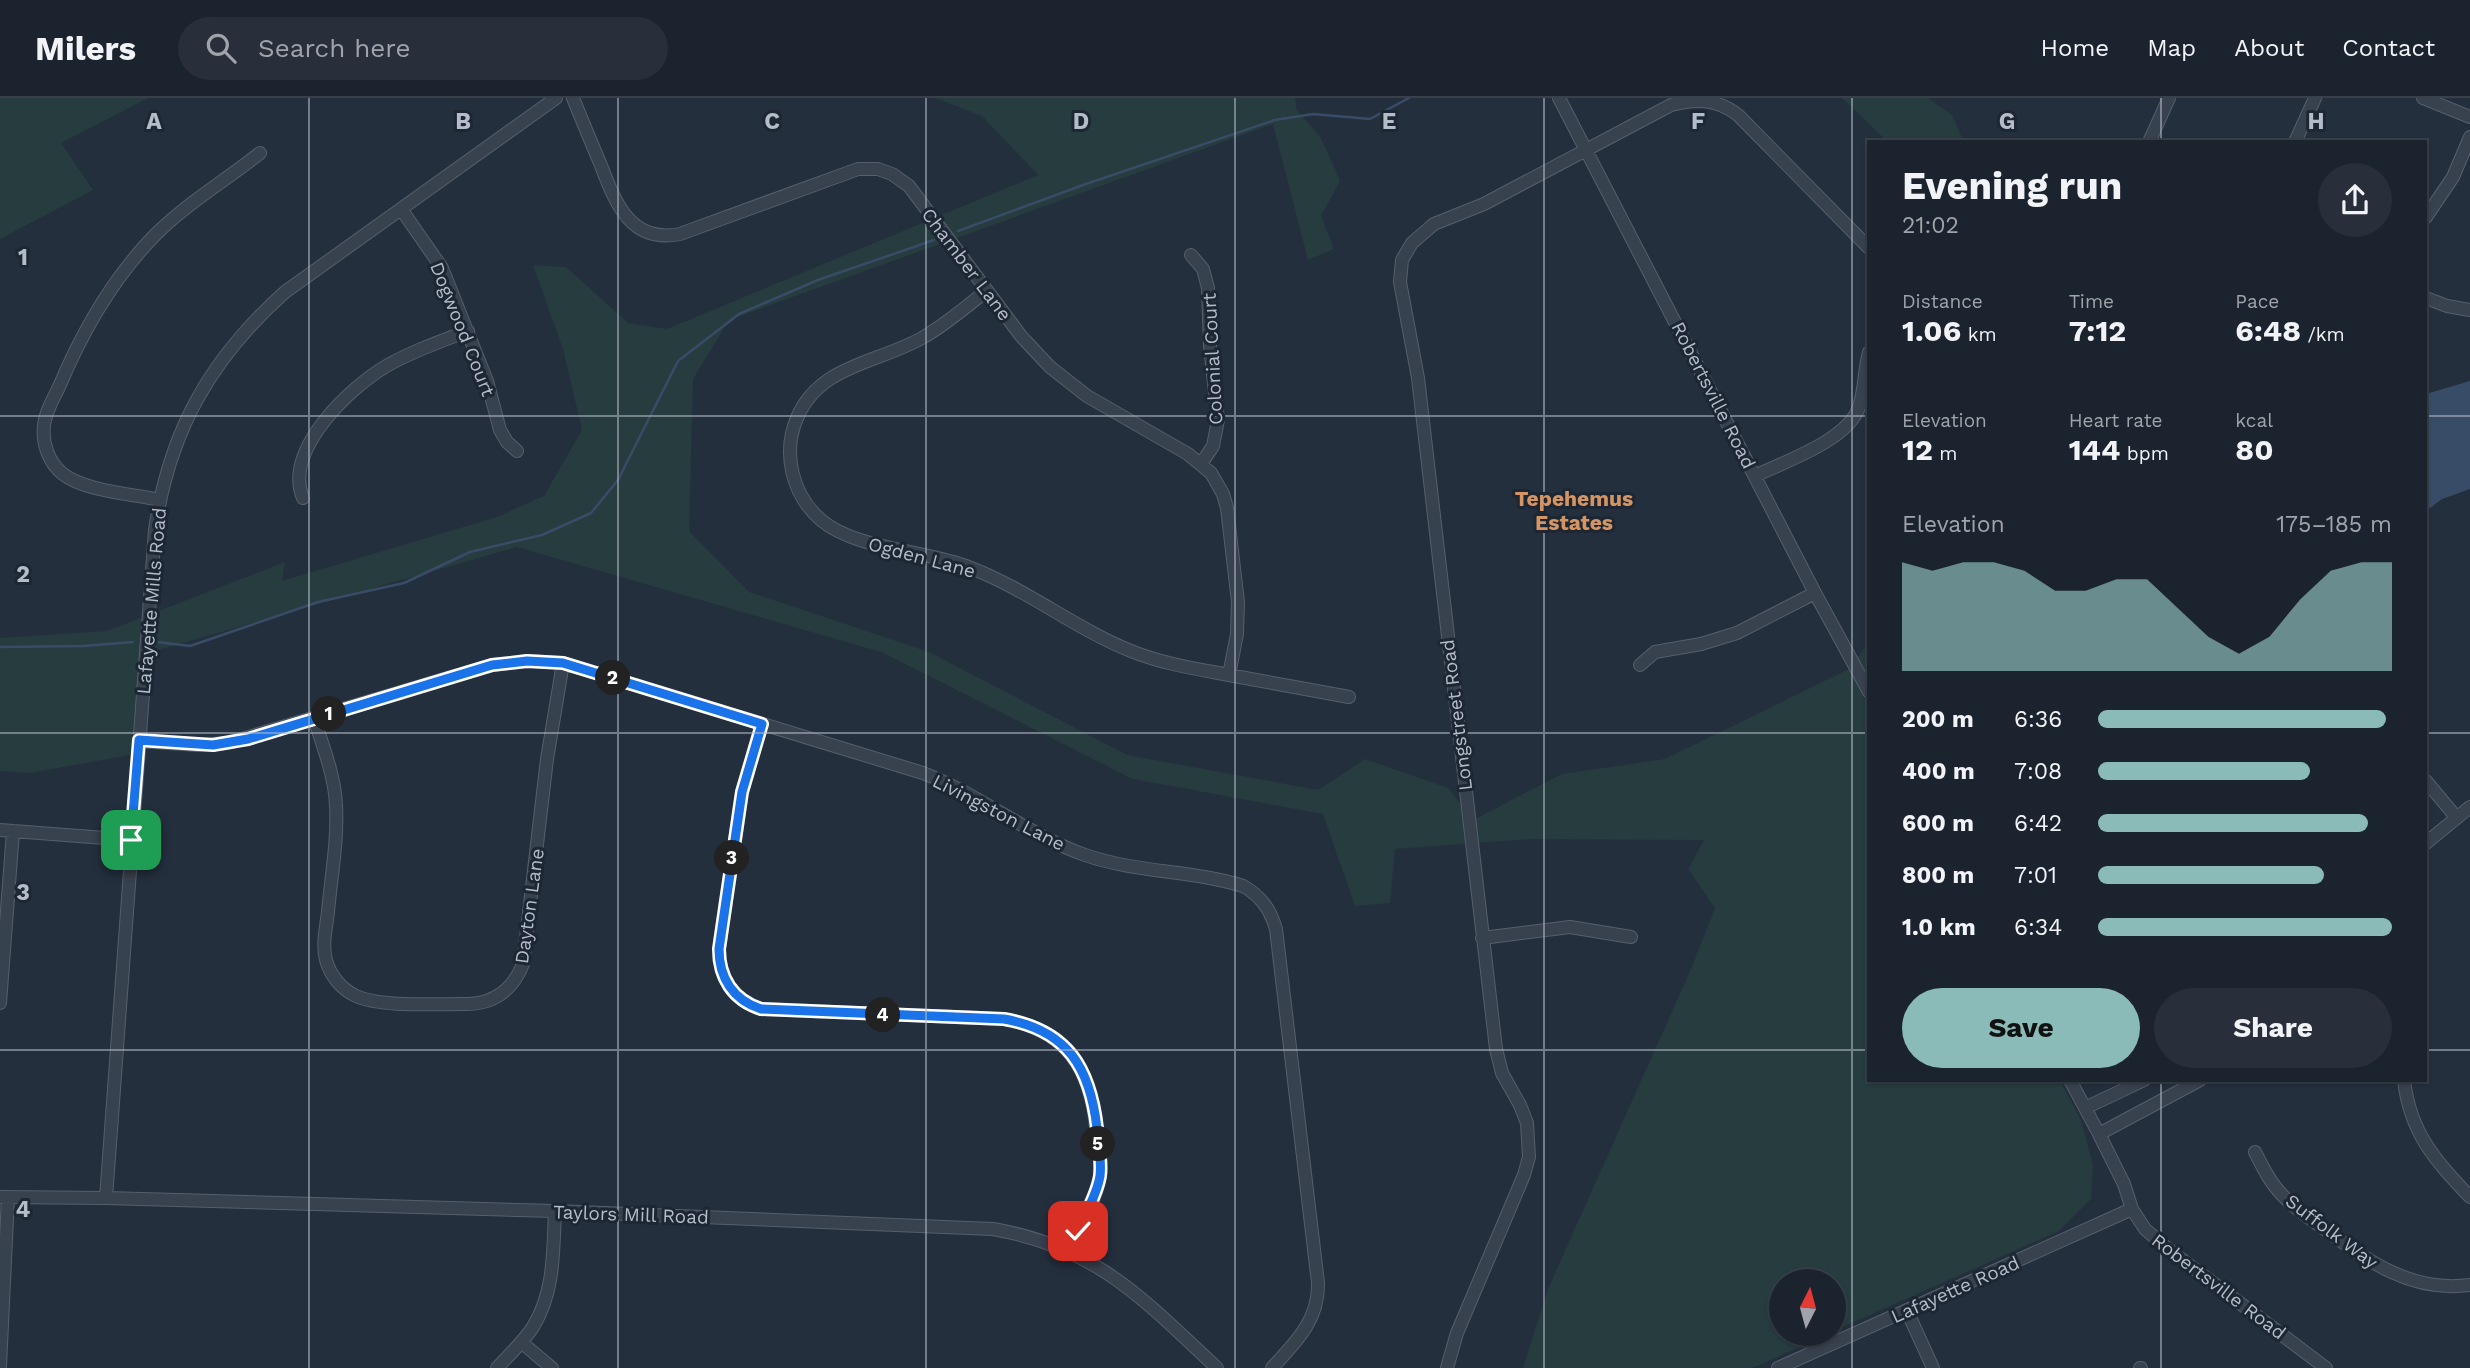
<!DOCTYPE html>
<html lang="en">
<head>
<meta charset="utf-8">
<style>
  :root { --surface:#1b232e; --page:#282f3a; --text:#f1f3f6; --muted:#a0a4aa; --line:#39404a; --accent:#8bbbb9 }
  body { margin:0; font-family:"Work Sans",sans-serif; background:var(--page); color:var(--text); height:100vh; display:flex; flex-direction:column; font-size:26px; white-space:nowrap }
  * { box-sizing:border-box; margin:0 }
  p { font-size:23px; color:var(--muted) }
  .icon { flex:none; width:38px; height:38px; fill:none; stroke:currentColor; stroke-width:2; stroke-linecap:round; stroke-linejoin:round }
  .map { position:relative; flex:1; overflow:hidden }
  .drawer { position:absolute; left:1867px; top:42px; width:560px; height:942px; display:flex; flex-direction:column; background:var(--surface); border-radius:0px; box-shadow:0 2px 5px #0004,0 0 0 2px var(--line) }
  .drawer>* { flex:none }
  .needle { width:46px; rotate:6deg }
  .buttons { position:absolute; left:1769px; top:1171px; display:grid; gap:14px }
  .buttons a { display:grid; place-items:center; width:77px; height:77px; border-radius:50%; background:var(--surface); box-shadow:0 2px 5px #0004,0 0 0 2px var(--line); font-size:35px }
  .pin { position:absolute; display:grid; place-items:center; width:60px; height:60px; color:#fff; margin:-30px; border-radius:14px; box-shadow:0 4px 10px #0006 }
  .km { position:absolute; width:35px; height:35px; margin:-18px; border-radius:50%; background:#222; color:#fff; font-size:19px; line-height:35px; text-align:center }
  .round { display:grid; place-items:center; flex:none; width:74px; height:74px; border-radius:37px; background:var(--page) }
  .overview { display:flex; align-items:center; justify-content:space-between; height:119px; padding:0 35px }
  h1 { font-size:38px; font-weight:700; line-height:52px }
  .figures { display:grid; grid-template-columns:repeat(3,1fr); gap:10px; height:119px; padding:7px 35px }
  .figures div { display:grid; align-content:center }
  .figures b { font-size:30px; font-weight:700 }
  .figures small { font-size:19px; font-weight:400 }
  .figures p { font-size:19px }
  .chart { height:196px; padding:14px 35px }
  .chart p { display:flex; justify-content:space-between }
  .chart svg { width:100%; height:126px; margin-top:7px; fill:var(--accent); opacity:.7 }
  .button { display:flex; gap:14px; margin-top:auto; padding:14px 35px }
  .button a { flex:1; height:80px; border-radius:42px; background:var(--accent); color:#111; font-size:28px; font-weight:700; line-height:80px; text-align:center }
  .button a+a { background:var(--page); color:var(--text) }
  ul { padding:0 35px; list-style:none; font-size:23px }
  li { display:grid; grid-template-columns:112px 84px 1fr; align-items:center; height:52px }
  li i { height:18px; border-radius:9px; background:var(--accent) }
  header { display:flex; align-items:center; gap:42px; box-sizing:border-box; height:98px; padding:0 35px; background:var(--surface); border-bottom:2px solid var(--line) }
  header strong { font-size:33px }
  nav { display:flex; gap:38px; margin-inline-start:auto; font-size:24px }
  .search { width:490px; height:63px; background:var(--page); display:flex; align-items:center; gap:18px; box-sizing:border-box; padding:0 24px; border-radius:38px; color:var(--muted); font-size:26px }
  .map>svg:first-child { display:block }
  .green { fill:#263c3f }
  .water { fill:#394c67 }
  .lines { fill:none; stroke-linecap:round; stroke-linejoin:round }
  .stream { stroke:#394c67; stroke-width:2.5 }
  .minor-casing { stroke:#565f6c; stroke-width:14 }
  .minor { stroke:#38414e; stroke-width:12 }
  .route-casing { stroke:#fff; stroke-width:14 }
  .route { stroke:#1a73e8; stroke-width:9 }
  .grid { fill:none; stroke:#b4bcc9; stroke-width:2; stroke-opacity:0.55 }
  .labels { text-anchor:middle; stroke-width:6; stroke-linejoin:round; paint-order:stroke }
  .street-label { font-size:19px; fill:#b4bcc9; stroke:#1d2633 }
  .neighbourhood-label { font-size:21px; font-weight:bold; fill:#d59563; stroke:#1d2633 }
  .grid-label { font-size:23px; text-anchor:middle; font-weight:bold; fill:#b4bcc9; stroke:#1d2633; stroke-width:6; stroke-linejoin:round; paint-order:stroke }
</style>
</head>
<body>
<header>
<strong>Milers</strong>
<div class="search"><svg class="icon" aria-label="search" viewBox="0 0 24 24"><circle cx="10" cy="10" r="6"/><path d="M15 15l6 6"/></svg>Search here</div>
<nav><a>Home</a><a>Map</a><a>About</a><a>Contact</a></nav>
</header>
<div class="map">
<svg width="2470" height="1270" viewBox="0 0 2470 1270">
  <rect width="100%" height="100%" fill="#242f3e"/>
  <path class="green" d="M0,0H148L61,45L93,92L0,141Z
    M936,0H1295L1296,11L1321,40L1340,83L1321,118L1334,151L1308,162L1273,26L729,222L693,281L689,433L749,494L929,554L1127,657L1318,692L1365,661L1448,690L1473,722L1562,676L1665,661L1849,571L1869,544V982H2060L2081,1022L2093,1067L2091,1101L2059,1133L1834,1233V1183H1782V1236H1829L1752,1270H1523L1548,1191L1691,871L1715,810L1688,771L1704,742L1529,741L1395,751L1390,805L1355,808L1323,716L1133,681L881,554L517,449L151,554L141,655L30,675L0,673V540L107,533L285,464L282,483L497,419L544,398L582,332L563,251L533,167L566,169L628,225L667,231L1038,77L982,18Z
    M1842,0H1928L1952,17L1964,44H1888Z"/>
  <path class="water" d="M2470,283V391L2442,401L2426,413V296Z"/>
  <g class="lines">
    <path class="stream" d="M958,133L1086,86L1275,22L1313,16L1370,21L1409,0
      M157,544L190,548L318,504L404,485L470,454L542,437L591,415L618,382L678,263L739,216L818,182L934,142
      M0,549L84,548L133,544"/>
    <defs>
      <path id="minor" d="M573,0C582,22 591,44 600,65C615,103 629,146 680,136L858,71H878L892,76L909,88L1021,238L1050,269L1087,298L1188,356L1211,375L1223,396L1227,410L1238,504L1237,536L1229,577
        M1559,0L1815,495L1869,594
        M2423,0L2470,19
        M2149,44L2169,0
        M2295,44L2315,0
        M401,111L442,170L487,283L500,332L507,344L517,353
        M2426,119L2453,79L2470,39
        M1191,157L1203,171L1208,190L1210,248L1218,322L1213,348L1201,366
        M986,193C966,209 945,227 922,240C878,265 819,267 797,320C782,355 792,397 821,422C856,452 927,452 971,470C1028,492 1076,531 1131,553C1163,566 1197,571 1229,577C1269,584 1309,592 1349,599
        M2426,200L2447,208L2470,212
        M1755,378C1786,363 1848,342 1859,309C1865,291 1864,272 1869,254
        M303,400C283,352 350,289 388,267C413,253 441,243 468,233
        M160,402C133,396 84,393 63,376C49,365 42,346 44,328C45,315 53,301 59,289C82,234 113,180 155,137C187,105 225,83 260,55
        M1640,567L1655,554L1701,546L1737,535L1815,495
        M314,620C323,649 335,678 336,708C338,743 331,779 328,814C326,830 322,847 326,862C330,877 341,891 356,898C380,909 433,906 462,906C491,907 512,894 523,866L547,661L563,565
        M762,626L742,694L719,851C719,880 733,901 761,911L1004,921C1066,932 1090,970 1096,1029C1098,1045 1102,1061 1100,1078C1096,1103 1080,1129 1068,1152
        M140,643L198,647L228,645L492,567L527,563L563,565L923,675C980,697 1028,737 1085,757C1137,775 1192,772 1243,788C1261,798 1270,811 1276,831L1318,1185C1319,1222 1296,1244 1272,1270
        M2426,683L2456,719
        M0,732L13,733L0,905
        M13,733L131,742
        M2426,745L2470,709
        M1482,840L1570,829L1631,839
        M2070,982L2099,1036L2124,1086L2132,1111L2145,1131L2168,1151L2326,1270
        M2404,982C2410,1035 2435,1062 2470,1099
        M2085,1010L2144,982
        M2099,1036L2200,982
        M2255,1054C2260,1064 2265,1074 2271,1083C2284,1103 2304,1116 2323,1130C2368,1163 2411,1195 2470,1187
        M0,1099L106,1100L555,1113L993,1131C1097,1149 1144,1202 1217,1270
        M106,1100L155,432C169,333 211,260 285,194L556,0
        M1907,1213L1933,1270
        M521,1244L552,1270
        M0,1268L8,1099
        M497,1270C509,1257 523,1244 533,1229C555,1193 553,1153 555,1113
        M1447,1270L1457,1235L1524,1077L1529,1059L1527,1025L1520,1007L1502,975L1496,951L1418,280L1400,184L1402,162L1412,145L1434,126L1484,106L1671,7C1696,0 1717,1 1738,17L1869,150
        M1778,1270L2132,1111
        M2140,1270H2141"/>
    </defs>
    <use href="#minor" class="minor-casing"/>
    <use href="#minor" class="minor"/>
  </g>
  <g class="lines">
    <defs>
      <path id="route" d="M131,742L139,642L213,647L248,641L492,567L527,563L563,565L762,626L742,694L719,851C719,880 733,902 761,911L1004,921C1068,932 1090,970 1097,1030C1098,1046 1102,1062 1100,1078C1097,1097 1085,1116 1078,1133"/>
    </defs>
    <use href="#route" class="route-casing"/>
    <use href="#route" class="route"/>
  </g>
  <path class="grid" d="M309,0V1270M618,0V1270M926,0V1270M1235,0V1270M1544,0V1270M1852,0V1270M2161,0V44M0,318H1869M2426,318H2470M0,635H1869M2426,635H2470M0,952H1869M2426,952H2470M2161,982V1270"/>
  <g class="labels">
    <g class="street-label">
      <text transform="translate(967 166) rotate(53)" y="7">Chamber Lane</text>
      <text transform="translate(463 231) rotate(68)" y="7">Dogwood Court</text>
      <text transform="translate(1212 261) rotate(-93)" y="7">Colonial Court</text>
      <text transform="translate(1714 297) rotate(63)" y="7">Robertsville Road</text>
      <text transform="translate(922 459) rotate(15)" y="7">Ogden Lane</text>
      <text transform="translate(151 503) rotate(-85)" y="7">Lafayette Mills Road</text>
      <text transform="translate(1456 617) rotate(-97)" y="7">Longstreet Road</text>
      <text transform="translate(999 714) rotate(27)" y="7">Livingston Lane</text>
      <text transform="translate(529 808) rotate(-82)" y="7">Dayton Lane</text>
      <text transform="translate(631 1116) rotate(2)" y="7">Taylors Mill Road</text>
      <text transform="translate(2332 1133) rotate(37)" y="7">Suffolk Way</text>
      <text transform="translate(2219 1188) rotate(37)" y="7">Robertsville Road</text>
      <text transform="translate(1955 1191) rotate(-24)" y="7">Lafayette Road</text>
    </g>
    <g class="neighbourhood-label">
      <text x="1574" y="408">Tepehemus<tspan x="1574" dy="24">Estates</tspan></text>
    </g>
  </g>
  <g class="grid-label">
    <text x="154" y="31">A</text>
    <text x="463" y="31">B</text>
    <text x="772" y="31">C</text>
    <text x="1081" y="31">D</text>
    <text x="1389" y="31">E</text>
    <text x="1698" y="31">F</text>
    <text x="2007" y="31">G</text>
    <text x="2316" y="31">H</text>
    <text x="23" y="167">1</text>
    <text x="23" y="484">2</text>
    <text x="23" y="802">3</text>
    <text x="23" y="1119">4</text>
  </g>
</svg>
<div class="buttons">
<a><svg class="needle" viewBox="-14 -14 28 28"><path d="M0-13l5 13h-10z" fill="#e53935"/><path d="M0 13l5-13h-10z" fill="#a0a4aa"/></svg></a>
</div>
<div class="pin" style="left:131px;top:742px;background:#1e9e55"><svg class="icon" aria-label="arrive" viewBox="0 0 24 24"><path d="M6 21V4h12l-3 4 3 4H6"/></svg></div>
<div class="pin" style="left:1078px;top:1133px;background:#d93025"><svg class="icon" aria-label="check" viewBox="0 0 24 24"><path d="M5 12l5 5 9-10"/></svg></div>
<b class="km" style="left:329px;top:616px">1</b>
<b class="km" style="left:613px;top:580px">2</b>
<b class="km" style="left:732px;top:760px">3</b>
<b class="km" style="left:883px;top:917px">4</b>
<b class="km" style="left:1098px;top:1046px">5</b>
<section class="drawer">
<div class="overview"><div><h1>Evening run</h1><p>21:02</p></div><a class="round"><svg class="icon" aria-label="share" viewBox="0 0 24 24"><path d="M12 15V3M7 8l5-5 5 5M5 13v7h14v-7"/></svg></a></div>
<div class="figures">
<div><p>Distance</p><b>1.06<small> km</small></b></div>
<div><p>Time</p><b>7:12</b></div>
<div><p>Pace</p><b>6:48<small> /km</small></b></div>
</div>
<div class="figures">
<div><p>Elevation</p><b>12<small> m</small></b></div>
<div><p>Heart rate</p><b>144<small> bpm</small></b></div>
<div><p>kcal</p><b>80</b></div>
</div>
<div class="chart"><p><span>Elevation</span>175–185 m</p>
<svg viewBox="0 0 160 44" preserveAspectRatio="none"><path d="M0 44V6L10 9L20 6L30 6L40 9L50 16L60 16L70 12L80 12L90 22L100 32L110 38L120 32L130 19L140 9L150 6L160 6V44z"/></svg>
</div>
<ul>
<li><b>200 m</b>6:36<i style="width:98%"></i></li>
<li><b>400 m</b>7:08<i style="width:72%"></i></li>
<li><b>600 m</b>6:42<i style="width:92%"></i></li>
<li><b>800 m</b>7:01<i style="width:77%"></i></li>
<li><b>1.0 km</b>6:34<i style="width:100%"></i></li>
</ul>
<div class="button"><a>Save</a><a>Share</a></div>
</section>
</div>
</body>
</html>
